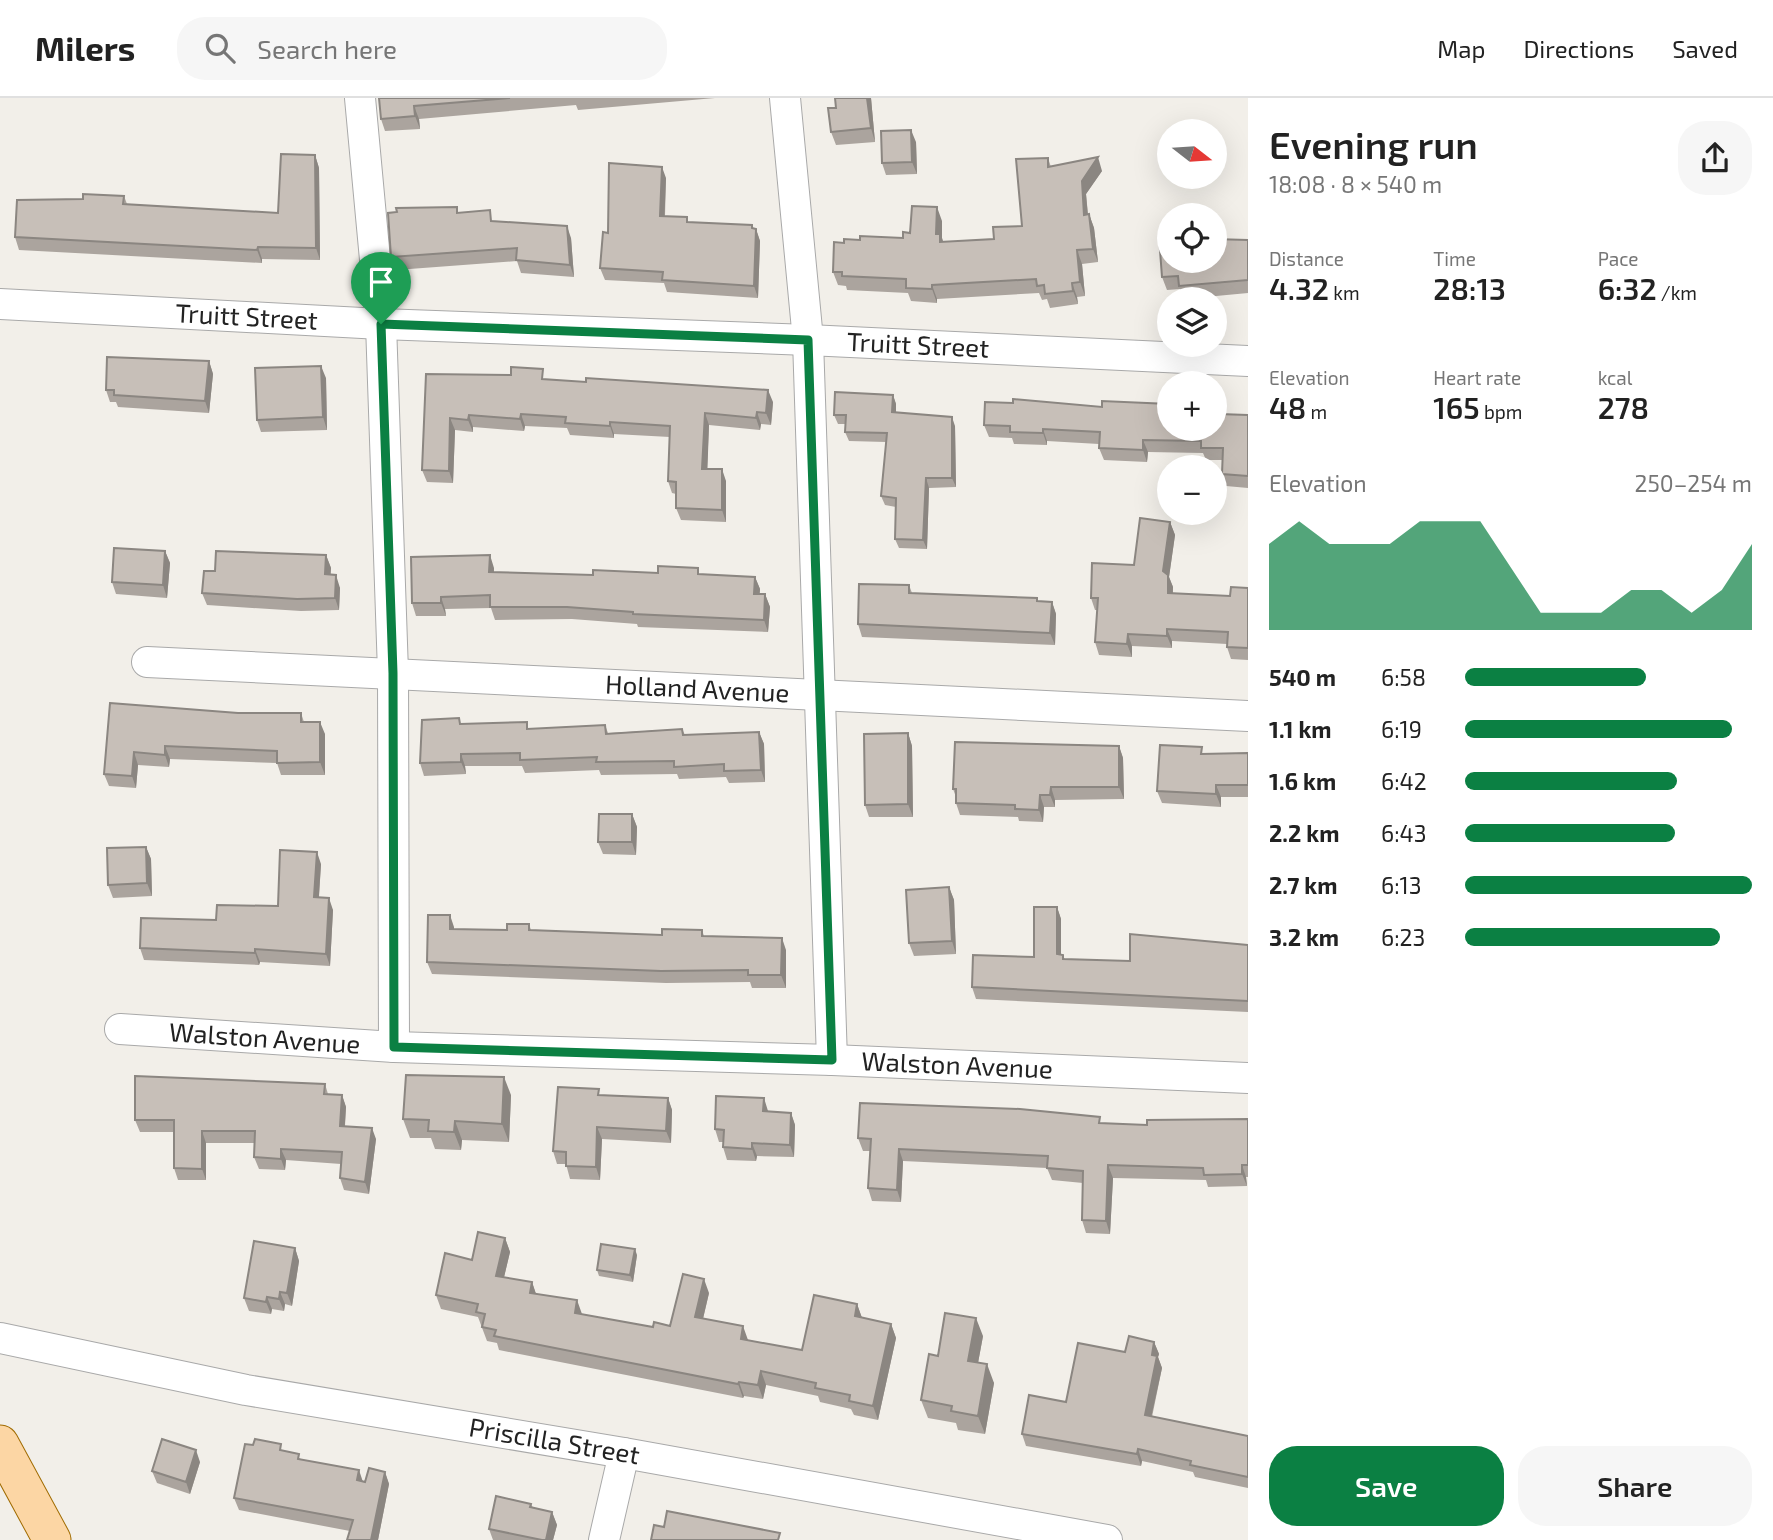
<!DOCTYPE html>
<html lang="en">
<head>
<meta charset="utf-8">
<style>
  :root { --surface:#fff; --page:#f6f6f6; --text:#222; --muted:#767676; --line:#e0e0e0; --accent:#0b8043 }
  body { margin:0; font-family:"Exo 2",sans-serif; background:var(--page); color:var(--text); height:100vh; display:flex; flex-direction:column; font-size:26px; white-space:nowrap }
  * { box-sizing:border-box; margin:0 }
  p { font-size:23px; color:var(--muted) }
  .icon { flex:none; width:38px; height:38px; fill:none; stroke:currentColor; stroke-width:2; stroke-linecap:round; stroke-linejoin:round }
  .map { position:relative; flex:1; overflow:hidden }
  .sheet { display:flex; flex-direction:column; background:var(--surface); width:525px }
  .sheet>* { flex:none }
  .needle { width:46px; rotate:107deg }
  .controls { position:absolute; left:1157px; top:21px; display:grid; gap:14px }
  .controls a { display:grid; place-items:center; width:70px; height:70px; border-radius:50%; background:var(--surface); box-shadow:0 7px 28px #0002; font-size:35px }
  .pin { position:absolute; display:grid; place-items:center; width:60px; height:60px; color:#fff; margin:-72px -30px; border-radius:50% 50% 50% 0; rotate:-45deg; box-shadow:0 0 7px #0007 }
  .pin .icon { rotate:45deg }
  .round { display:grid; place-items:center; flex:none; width:74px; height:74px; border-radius:28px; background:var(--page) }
  .headline { display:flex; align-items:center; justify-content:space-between; height:119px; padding:0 21px }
  h1 { font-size:38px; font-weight:600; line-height:52px }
  .figures { display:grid; grid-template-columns:repeat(3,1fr); gap:10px; height:119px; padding:7px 21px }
  .figures div { display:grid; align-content:center }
  .figures b { font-size:30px; font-weight:600 }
  .figures small { font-size:19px; font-weight:400 }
  .figures p { font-size:19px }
  .chart { height:196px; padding:14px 21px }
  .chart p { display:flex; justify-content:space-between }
  .chart svg { width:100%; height:126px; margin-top:7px; fill:var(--accent); opacity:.7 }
  .action { display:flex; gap:14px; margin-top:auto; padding:14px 21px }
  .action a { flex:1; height:80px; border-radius:28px; background:var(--accent); color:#fff; font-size:28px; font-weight:600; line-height:80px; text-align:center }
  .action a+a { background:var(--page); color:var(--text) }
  ul { padding:0 21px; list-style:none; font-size:23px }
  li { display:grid; grid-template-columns:112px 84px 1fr; align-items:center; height:52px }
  li i { height:18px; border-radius:9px; background:var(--accent) }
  header { display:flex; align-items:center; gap:42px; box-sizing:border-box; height:98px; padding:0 35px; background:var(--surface); border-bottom:2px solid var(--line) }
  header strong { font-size:33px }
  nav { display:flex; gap:38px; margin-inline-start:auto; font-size:24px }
  .search { width:490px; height:63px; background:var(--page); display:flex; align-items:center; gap:18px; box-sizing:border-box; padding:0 24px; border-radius:28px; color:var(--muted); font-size:26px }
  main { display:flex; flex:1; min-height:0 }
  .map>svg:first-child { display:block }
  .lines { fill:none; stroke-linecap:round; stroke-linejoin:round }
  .minor-casing { stroke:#a9a9a9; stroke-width:32 }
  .major-casing { stroke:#a06b00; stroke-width:39 }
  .minor { stroke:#fff; stroke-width:30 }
  .major { stroke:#fcd6a4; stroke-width:37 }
  .wall { fill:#aba49e }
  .shaded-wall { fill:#8b8681 }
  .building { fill:#c7bfb8; stroke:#8b8681; stroke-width:2 }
  .route-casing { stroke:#fff; stroke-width:14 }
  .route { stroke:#0b8043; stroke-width:9 }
  .labels { text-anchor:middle; stroke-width:7; stroke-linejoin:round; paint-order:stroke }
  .street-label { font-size:26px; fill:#222; stroke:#fff }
</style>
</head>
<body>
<header>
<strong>Milers</strong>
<div class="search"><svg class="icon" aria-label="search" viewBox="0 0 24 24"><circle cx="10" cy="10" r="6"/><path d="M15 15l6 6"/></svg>Search here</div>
<nav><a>Map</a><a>Directions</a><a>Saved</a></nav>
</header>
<main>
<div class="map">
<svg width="1248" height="1442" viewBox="0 0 1248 1442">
  <rect width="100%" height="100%" fill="#f2efe9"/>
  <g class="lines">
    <defs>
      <g id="minor">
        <path d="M360,0L381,226L393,574L394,949"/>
        <path d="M785,0L808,242L832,962"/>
        <path id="s1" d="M0,206L381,226L808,242L1248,263"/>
        <path id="s2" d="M147,564L1248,618"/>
        <path id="s3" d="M120,931L394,949L832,962L1248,980"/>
        <path id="s4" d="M0,1240L246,1292L624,1355L1107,1442"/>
        <path d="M604,1442L624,1355"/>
      </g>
      <path id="major" d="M0,1346L52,1442"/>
    </defs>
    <use href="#minor" class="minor-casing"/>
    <use href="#major" class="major-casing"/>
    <use href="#minor" class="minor"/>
    <use href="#major" class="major"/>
  </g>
  <path class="wall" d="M379,0H715L578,12L576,7L419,21L420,31L385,33L381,21Z
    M871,0L875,44L836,47L831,34L836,10Z
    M916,44L917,76L886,77L882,65Z
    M315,57L319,70L320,162L262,161V165L19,152L15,139L83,101L124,98L127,106L278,115Z
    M1048,60L1051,69L1102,73L1086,96L1088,116H1089L1094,130L1098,164L1082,166L1085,198L1077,199L1078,206L1050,210L1047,201L1042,202L1039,195L937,201V205L911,203L908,195L847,192L846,188L838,187L833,174L844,145L860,142L903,140L910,135L942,123V140L943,144L994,141L1022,128Z
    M666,80L665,118L689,124L752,127L753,130L756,131L760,143L758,200L667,194L664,185L605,182L600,170L608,135Z
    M459,115L571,140L574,179L521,175L517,163L396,172L391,159Z
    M1248,142V195L1184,201L1180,191L1167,192L1162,179Z
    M209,263L213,276L209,315L118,309L116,304H110L106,292Z
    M426,276L546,281L773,304L771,327L761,326L760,332L709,327L707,371L726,383V424L681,422L676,410V396L672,395L668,383L670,339L614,336V340L570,337L567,330L525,328L524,333L473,329V334L455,332L453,385L427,384L422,372Z
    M326,280L327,332L261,334L257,322Z
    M893,297L896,306V315L955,328L956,389L929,390L927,451L899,450L895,441L896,409L885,407L881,398L886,344L849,343L845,334L846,326H838L834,317Z
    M1102,309L1248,317V390L1226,388L1222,376L1223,362H1206L1203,355L1148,354L1147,364L1104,362L1099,350V346L1047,343V347L1014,346L1012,340L989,339L984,327Z
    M1170,424L1175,437L1169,479L1173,489V496L1230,498L1248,490V562L1231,561L1227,549V546L1172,543V550L1132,548V559L1099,557L1095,544L1097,512H1095L1091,500L1134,467Z
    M165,453L170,465L167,500L116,496L112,484Z
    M326,457L331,470L330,477L340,490L339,512L301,513L207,507L202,495L215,473Z
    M494,470V474L593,477L700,476L755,479L760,491L759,496H765L770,509L768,534L638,529L637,526L572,521L495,522L491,510L445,511L446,518H416L412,505Z
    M909,487L912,495L1052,504L1056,516L1055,547L862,539L858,526Z
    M110,605L238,615H301L304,624L325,636V677H281L277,665L170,661L169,669L138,667L136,690L109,688L104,676Z
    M461,625L529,631L605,627L608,635L682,631L685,637L759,634L764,646L765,684L729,685L726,679L679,681L677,676L601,677L599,672L525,675L522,668H465L466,676L424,678L420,665Z
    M908,635L912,648L913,719H869L865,707Z
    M1119,648L1123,660L1124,701L1055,702V709H1044L1043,724L1019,723L1018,719L960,717L956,705V699L953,691Z
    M1248,655V699H1221V709L1162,705L1157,693L1204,656Z
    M632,716L637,729L636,757L603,756L598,744Z
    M146,749L151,761L152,798L113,800L108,787Z
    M321,766L319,799L333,812L330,868L260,864L259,867L144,862L140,850L278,808Z
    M949,789L954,802L956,856L914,858L909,845Z
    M1057,809L1061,821V856L1065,861L1130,863L1248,847V914L976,901L972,889L1034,859Z
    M529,826L531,832L662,837L702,832L704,838L786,852V890H752L750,884L666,885L432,876L427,864L454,829V831L507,832Z
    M325,986L328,996L342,997L346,1009L345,1028L376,1041L369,1096L344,1092L340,1080L341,1066L286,1062L285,1072L259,1071L254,1059L255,1045H206V1082H178L174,1070V1034H140L135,1022Z
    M511,997L509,1044L462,1042L461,1052L435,1051L431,1040H410L403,1021Z
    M601,997L668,1000L672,1012L671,1045L602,1041L600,1082L570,1081L566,1066H557L553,1053Z
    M768,1013L791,1015L795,1027L794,1059L757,1058L756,1063L727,1062L723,1049V1044H719L715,1031Z
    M1248,1021V1079H1246L1247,1088L1208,1089L1206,1082L1113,1080L1110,1136L1086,1135L1082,1122L1083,1085L1052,1082L1047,1070L903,1063L901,1104L872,1103L868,1090L870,1053H863L858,1040L1102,1025L1147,1027Z
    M505,1140L510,1154L504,1179L532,1184L536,1196L582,1217L653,1229L670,1228L709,1195L703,1221L748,1242L802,1252L857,1206L862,1220L891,1226L896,1240L878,1322L854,1317L851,1311L820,1304L818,1298L766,1287L763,1301L744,1298L743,1300L499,1252L497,1245L487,1243L478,1219L441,1211L436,1197L472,1162Z
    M295,1150L299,1163L292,1208L285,1206L284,1213L272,1211L271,1216L249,1213L244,1200Z
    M637,1157L633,1184L599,1178L597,1172Z
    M983,1238L978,1265L994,1285L985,1336L958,1332L956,1325L928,1320L921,1302L938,1258Z
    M1154,1244L1159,1256L1158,1259L1162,1270L1152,1319L1248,1338V1390L1195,1379L1193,1374L1142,1363L1141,1368L1026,1348L1022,1336L1066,1304L1125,1254Z
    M253,1347L283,1353L301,1361L363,1383L365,1384L385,1374L389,1386L378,1442H347L350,1433L239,1412L234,1400Z
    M200,1364L190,1396L157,1385L152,1373Z
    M531,1406L533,1410L552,1414L557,1427L553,1442H493L489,1431Z"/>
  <path class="shaded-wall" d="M867,0H871L875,44L871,30Z
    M414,8L419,21L420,31L415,18Z
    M911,32L916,44L917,76L912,64Z
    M315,57L319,70L320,162L316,150Z
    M1098,59L1102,73L1086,96L1089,131L1084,117L1082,83Z
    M662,69L666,80L664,130L660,118Z
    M937,109L942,123V140L945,150V158L936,136Z
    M1089,116L1094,130L1098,164L1093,151Z
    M752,127L756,138V131L760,143L758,200L754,188Z
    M567,128L571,140L574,179L570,167Z
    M258,149L262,161V165L257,152Z
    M1077,152L1082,166L1085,198L1080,184Z
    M1072,185L1077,199L1078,206L1073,193Z
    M932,187L937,201V205L932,191Z
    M209,263L213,276L209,315L205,303Z
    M321,268L326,280L327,332L323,319Z
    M768,292L773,304L771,327L766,315Z
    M893,297L896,306V323L892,314Z
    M757,314L761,326L760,332L756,320Z
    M705,315L709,327L707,383L702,371Z
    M521,316L525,328L524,333L520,321Z
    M469,317L473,329V334L468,322Z
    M952,319L955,328L956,389L952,380Z
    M450,320L455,332L453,385L449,373Z
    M610,324L614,336V340L610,328Z
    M1043,331L1047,343V347L1043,335Z
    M1143,342L1148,354L1147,364L1143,352Z
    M722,371L726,383V424L722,412Z
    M926,380L929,390L927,451L923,442Z
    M1170,424L1175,437L1169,479L1173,489L1172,508L1168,495L1163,473Z
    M165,453L170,465L167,500L163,487Z
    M326,457L331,470L330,489L325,476Z
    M490,457L494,470L493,487L489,474Z
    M336,477L340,490L339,512L335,500Z
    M755,479L760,491L759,509L754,496Z
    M765,496L770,509L768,534L764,522Z
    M441,499L445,511L446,518L441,505Z
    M1052,504L1056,516L1055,547L1050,535Z
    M1167,531L1172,543V550L1167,538Z
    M1128,536L1132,548V559L1127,546Z
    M320,624L325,636V677L320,664Z
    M759,634L764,646L765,684L761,672Z
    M908,635L912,648L913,719L908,706Z
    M165,648L170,661L169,669L165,657Z
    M1119,648L1123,660L1124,701L1119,689Z
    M134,654L138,667L136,690L132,678Z
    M461,656L465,668L466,676L461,664Z
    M1216,687L1221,699V709L1216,696Z
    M1051,689L1055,702V709L1050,697Z
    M1040,697L1044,709L1043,724L1039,712Z
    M632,716L637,729L636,757L632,744Z
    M146,749L151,761L152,798L147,785Z
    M317,754L321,766L318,811L314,799Z
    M949,789L954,802L956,856L952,843Z
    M329,800L333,812L330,868L326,856Z
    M1057,809L1061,821V868L1057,856Z
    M450,817L454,829V844L450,831Z
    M782,840L786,852V890L781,877Z
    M255,851L260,864L259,867L255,855Z
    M504,979L511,997L509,1044L502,1026Z
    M342,997L346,1009L344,1039L340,1028Z
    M668,1000L672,1012L671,1045L666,1033Z
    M764,1000L768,1013V1026L763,1013Z
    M791,1015L795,1027L794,1059L790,1047Z
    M455,1023L462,1042L461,1052L454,1034Z
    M597,1029L602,1041L600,1082L596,1069Z
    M372,1030L376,1041L369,1096L365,1084Z
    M202,1033L206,1045V1082L202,1071Z
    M752,1045L757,1058L756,1063L752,1051Z
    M281,1051L286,1062L285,1072L281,1061Z
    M899,1051L903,1063L901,1104L897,1092Z
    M1108,1067L1113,1080L1110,1136L1106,1123Z
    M1242,1067L1246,1079L1247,1088L1242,1076Z
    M505,1140L510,1154L501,1192L496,1178Z
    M295,1150L299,1163L292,1208L287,1195Z
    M635,1151L637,1157L633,1184L630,1177Z
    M704,1181L709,1195L700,1233L695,1219Z
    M532,1184L537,1199L530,1195Z
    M280,1194L285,1206L284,1213L279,1201Z
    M267,1199L272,1211L271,1216L266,1204Z
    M577,1202L582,1216L575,1215Z
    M857,1206L862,1220L855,1218Z
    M976,1220L983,1238L975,1281L968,1263Z
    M891,1226L896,1240L878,1322L873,1308Z
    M743,1228L748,1242L741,1241Z
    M1154,1244L1159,1256L1158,1259L1162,1270L1149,1329L1145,1317L1152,1257Z
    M987,1266L994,1285L985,1336L978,1318Z
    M761,1273L766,1287L763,1301L758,1287Z
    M739,1284L744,1298L743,1300L738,1286Z
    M1138,1351L1142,1363L1141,1368L1137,1356Z
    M196,1352L200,1364L190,1396L186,1384Z
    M359,1372L363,1384L357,1382Z
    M385,1374L389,1386L378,1442H371Z
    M552,1414L557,1427L553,1442H546Z"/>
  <path class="building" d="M379,0H510L414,8L415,18L381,21Z
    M835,0H867L871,30L831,34L828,10H836Z
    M911,32L912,64L882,65L881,33Z
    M281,56L315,57L316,150L258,149L257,152L15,139L17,102L83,101V96L124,98L123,106L278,115Z
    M1098,59L1082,83L1084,117L1089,116L1093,151L1077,152L1080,184L1072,185L1073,193L1045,196L1044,187L1037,188L1036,181L932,187V191L906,190V181L842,178V174H833L834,144L844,145V141L860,142V138L903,140V134L910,135L912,108L937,109L936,136H940V144L994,141L993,129L1022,128L1016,61L1048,60V69Z
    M609,65L662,69L660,118L687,119V124L752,127V130L756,131L754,188L662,182L663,174L600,170L603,134L608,135Z
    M457,109V115L490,112L491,123L567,128L570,167L516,162L517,150L391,159L388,115L397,114L396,110Z
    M1159,139H1169V163H1214V141L1248,142V182L1179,188L1178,178L1162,179Z
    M107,259L209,263L205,303L114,297V292H106Z
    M321,268L323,319L257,322L255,270Z
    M511,269L543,271L542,281L586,284V280L768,292L766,315L757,314L756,320L705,315L702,371H722V412L676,410V384L668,383L670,328L610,324V328L565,325L566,319L521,316L520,321L469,317L468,322L450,320L449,373L422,372L426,276L511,277Z
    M835,294L893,297L892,314L952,319V380H926L923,442L895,441L896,400L881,398L887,335L845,334L846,317H834Z
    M1013,301L1102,309V303L1169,306V331H1214V308L1220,309L1219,316L1248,317V378L1222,376L1223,350H1201V343L1143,342V352L1099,350L1100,334L1043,331V335L1010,334V328L984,327L985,304L1013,305Z
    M1140,420L1170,424L1163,473L1168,477V495L1230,498L1231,489L1248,490V550L1227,549L1228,534L1167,531V538L1128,536L1127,546L1095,544L1098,500H1091L1092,465L1134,467Z
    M114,450L165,453L163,487L112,484Z
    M216,453L326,457L325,476L336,477L335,500L297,501L202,495L204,473H215Z
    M490,457L489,474L593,477V472L658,475V468L698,470V476L755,479L754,496H765L764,522L633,516V514L567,509H490V497L441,499V505H412L411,459Z
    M859,486L909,487V495L1037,500V503L1052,504L1050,535L858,526Z
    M110,605L238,615H301V624H320V664L277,665V653L165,648V657L134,654L132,678L104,676Z
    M459,620L460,626L527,624V631L605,627L606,636L682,631L683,637L759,634L761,672L724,673V666L674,669V663L596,664L597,659L520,662V655L461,656V664L420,665L422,622Z
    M908,635V706L865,707L864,636Z
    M955,644L1119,648V689H1051L1050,697H1040L1039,712L1015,711V707L956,705V691H953Z
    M1160,647L1202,649L1201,656L1248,655V687H1216V696L1157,693Z
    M599,716H632V744H598Z
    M146,749L147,785L108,787L107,750Z
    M280,752L317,754L314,799L329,800L326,856L255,851V855L140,850L141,820L216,822L217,807L278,808Z
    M949,789L952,843L909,845L906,792Z
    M1034,809H1057V856L1063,857V861L1130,863V836L1248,847V903L972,889L973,857L1034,859Z
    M428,817H450V831L507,832V826H529V832L662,837V831L702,832V838L782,840L781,877H748V872L661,873L427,864Z
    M406,977L504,979L502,1026L455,1023L454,1034L428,1033L429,1022L403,1021Z
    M135,978L325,986L324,996L342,997L340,1028L372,1030L365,1084L340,1080L342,1054L281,1051V1061L254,1059L255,1033H202V1071L174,1070V1022H135Z
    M558,989L599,991L598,997L668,1000L666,1033L597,1029L596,1069L566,1068V1054L553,1053Z
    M716,998L764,1000L763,1013L791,1015L790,1047L752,1045V1051L723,1049L724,1032L715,1031Z
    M860,1005L1020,1011L1100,1019L1099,1025L1147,1027V1022L1248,1021V1067H1242V1076L1204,1077L1203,1070L1108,1067L1106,1123L1082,1122L1083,1073L1047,1070L1048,1058L899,1051L897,1092L868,1090L871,1041L858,1040Z
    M478,1134L505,1140L496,1178L532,1184L530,1195L577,1202L575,1215L653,1229L654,1224L670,1228L683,1176L704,1181L695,1219L743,1228L741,1241L802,1252L814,1197L857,1206L855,1218L891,1226L873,1308L849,1303L850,1297L815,1290L816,1285L761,1273L758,1287L739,1284L738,1286L494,1238L496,1232L482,1229L485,1216L476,1214L478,1206L436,1197L445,1155L472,1162Z
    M254,1143L295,1150L287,1195L280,1194L279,1201L267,1199L266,1204L244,1200Z
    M601,1146L635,1151L630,1177L597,1172Z
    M945,1215L976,1220L968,1263L987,1266L978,1318L951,1313L952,1308L921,1302L929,1256L938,1258Z
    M1129,1238L1154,1244L1152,1257L1157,1258L1145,1317L1248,1338V1379L1190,1367L1191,1363L1138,1351L1137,1356L1022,1336L1029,1297L1066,1304L1078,1245L1125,1254Z
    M162,1341L196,1352L186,1384L152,1373Z
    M255,1341L281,1346L280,1352L299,1356L298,1361L359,1372L357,1382L365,1384L369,1370L385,1374L371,1442H347L353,1422L234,1400L245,1346L253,1347Z
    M496,1398L531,1406L530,1409L552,1414L546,1442H542L489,1431Z
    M667,1413L780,1435L778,1442H651L654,1427L664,1429Z"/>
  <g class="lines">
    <defs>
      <path id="route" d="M381,226L808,242L832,962L394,949L393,575Z"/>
    </defs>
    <use href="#route" class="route-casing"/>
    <use href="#route" class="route"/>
  </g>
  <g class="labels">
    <g class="street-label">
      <text dy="9" stroke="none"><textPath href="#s1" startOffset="247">Truitt Street</textPath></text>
      <text dy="9" stroke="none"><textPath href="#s1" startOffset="919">Truitt Street</textPath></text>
      <text dy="9" stroke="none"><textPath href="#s2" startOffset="551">Holland Avenue</textPath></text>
      <text dy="9" stroke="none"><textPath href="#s3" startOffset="145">Walston Avenue</textPath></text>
      <text dy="9" stroke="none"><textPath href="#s3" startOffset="838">Walston Avenue</textPath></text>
      <text dy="9" stroke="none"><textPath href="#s4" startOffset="564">Priscilla Street</textPath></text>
    </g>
  </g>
</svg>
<div class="controls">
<a><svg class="needle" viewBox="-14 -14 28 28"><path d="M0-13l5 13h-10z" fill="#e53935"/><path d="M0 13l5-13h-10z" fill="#767676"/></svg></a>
<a><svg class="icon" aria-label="locate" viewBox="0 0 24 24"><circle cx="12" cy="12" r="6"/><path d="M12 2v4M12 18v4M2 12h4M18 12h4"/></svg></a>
<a><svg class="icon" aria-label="layers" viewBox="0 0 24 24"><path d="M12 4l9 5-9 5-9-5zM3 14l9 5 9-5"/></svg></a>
<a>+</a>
<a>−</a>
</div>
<div class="pin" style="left:381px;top:226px;background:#1e9e55"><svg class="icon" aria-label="arrive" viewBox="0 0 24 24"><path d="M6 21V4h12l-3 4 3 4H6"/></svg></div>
</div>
<section class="sheet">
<div class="headline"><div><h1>Evening run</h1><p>18:08 · 8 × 540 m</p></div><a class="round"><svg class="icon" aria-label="share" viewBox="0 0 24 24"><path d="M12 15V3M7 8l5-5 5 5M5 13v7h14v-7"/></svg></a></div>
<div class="figures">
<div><p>Distance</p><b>4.32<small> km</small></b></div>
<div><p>Time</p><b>28:13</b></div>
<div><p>Pace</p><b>6:32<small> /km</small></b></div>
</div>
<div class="figures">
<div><p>Elevation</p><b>48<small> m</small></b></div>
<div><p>Heart rate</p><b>165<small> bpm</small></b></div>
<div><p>kcal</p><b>278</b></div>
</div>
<div class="chart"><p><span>Elevation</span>250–254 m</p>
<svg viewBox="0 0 160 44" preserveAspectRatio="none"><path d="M0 44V14L10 6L20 14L30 14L40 14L50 6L60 6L70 6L80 22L90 38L100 38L110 38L120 30L130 30L140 38L150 30L160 14V44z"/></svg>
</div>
<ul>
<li><b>540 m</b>6:58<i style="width:63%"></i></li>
<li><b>1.1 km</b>6:19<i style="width:93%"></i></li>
<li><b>1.6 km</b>6:42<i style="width:74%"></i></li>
<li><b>2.2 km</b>6:43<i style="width:73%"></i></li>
<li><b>2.7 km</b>6:13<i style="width:100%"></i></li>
<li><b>3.2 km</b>6:23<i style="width:89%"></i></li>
</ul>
<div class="action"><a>Save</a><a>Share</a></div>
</section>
</main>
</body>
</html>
